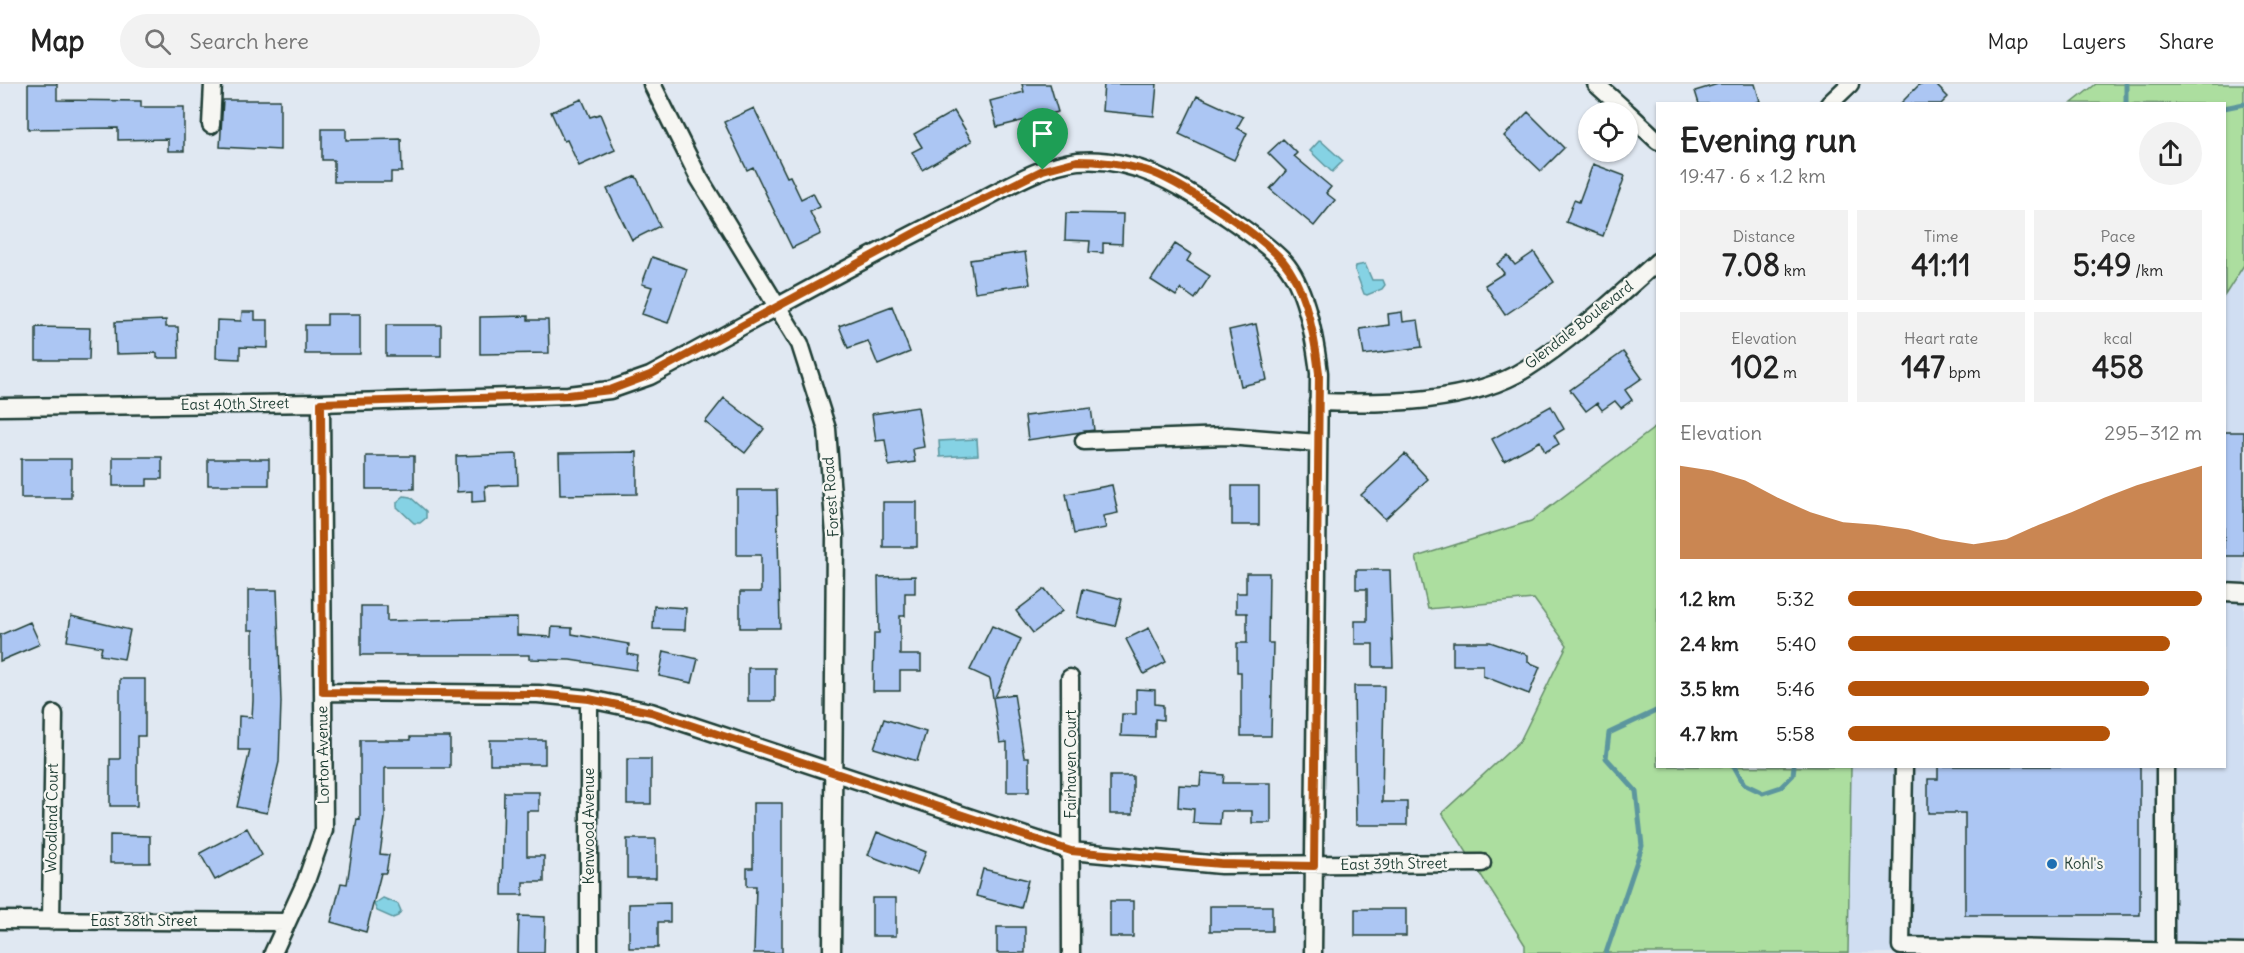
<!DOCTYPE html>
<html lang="en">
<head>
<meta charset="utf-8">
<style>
  :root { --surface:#fff; --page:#f2f2f2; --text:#222; --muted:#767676; --line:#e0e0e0; --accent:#b45309 }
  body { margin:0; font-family:Delius,sans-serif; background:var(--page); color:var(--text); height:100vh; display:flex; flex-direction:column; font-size:22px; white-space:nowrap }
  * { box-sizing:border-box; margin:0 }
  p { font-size:20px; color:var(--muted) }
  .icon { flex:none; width:33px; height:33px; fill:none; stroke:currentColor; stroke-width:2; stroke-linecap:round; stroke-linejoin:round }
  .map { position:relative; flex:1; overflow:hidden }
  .panel { position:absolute; left:1656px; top:18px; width:570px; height:666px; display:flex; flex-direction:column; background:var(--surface); border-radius:0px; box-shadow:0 2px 4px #0004 }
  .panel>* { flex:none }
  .fabs { position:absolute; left:1578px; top:18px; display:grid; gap:12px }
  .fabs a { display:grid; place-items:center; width:60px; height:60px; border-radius:50%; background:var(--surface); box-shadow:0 2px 4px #0004; font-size:30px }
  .pin { position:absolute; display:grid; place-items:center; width:51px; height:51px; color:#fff; margin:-62px -26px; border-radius:50% 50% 50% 0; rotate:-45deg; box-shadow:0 0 6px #0007 }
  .pin .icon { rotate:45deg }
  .round { display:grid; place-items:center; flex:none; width:63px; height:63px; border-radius:32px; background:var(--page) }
  .overview { display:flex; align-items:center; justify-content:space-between; height:102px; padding:0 24px }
  h1 { font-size:33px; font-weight:700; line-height:45px }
  .stats { display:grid; grid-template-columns:repeat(3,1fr); gap:9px; height:102px; padding:6px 24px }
  .stats div { display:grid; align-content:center; border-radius:0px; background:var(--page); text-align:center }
  .stats b { font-size:30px; font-weight:700 }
  .stats small { font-size:16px; font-weight:400 }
  .stats p { font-size:16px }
  .chart { height:168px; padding:12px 24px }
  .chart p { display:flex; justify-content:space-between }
  .chart svg { width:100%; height:108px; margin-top:6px; fill:var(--accent); opacity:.7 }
  ul { padding:0 24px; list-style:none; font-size:20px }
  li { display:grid; grid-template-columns:96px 72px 1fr; align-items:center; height:45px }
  li i { height:15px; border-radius:8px; background:var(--accent) }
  header { display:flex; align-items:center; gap:36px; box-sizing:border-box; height:84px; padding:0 30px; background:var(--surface); border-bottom:2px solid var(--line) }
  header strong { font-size:28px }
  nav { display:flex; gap:33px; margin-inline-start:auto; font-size:21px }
  .search { width:420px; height:54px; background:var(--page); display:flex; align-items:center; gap:15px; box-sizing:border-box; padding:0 21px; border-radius:33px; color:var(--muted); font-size:22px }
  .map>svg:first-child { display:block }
  .built { fill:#d0def2 }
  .green { fill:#acde9f; stroke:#668e6a; stroke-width:1.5 }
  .water { fill:#85d2e4; stroke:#5c969e; stroke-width:1.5 }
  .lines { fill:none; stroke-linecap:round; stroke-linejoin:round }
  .stream { stroke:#5c969e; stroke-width:5 }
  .building { fill:#acc6f3; stroke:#1f3d34; stroke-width:1.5 }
  .minor-casing { stroke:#1f3d34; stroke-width:21 }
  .minor { stroke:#f6f6f2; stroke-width:16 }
  .route-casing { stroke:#fff; stroke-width:12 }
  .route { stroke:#b45309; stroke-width:8 }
  .poi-dot { fill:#1f6fb2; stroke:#f6f6f2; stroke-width:2 }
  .labels { text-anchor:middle; stroke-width:4.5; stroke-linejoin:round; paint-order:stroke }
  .street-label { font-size:15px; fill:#1f3d34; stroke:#f6f6f2 }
  .poi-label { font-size:15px; fill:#1f3d34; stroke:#f6f6f2; text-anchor:start }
</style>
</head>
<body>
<header>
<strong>Map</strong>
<div class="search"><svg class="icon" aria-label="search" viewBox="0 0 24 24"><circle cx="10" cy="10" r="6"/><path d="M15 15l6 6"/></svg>Search here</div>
<nav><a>Map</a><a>Layers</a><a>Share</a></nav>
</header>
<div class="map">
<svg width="2244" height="869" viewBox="0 0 2244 869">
  <rect width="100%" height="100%" fill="#e0e8f2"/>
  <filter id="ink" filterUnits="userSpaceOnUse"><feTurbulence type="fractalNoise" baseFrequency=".0167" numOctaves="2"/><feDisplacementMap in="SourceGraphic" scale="12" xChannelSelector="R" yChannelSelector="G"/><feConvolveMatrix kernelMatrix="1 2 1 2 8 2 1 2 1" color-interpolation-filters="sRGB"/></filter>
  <g filter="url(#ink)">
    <path class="built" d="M2244,147V869H1784L1786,683L2224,682V172Z"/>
    <path class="green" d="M2096,0H2244V181L2225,211L2224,20L2072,19Z
      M1657,342L1658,682L1851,683L1848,869H1525V861L1442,729L1520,657L1567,561L1534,515L1428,525L1416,473L1531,437Z"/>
    <path class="water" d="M1320,56L1343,77L1332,88L1310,67Z
      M1365,180L1372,196H1383L1385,201L1382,205L1367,211L1364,210L1355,186L1356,182Z
      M977,355L978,371L940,373L939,357Z
      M404,412L410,413L426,427V434L420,439H414L397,423V418Z
      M383,814L398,820L401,827L398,832L393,834L377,827L374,820Z"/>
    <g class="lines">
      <path class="stream" d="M2126,20V0
        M2224,24L2244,20
        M1734,682L1744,700L1763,709L1781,703L1793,691L1794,682
        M1606,869L1642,762L1636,707L1606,674L1609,649L1658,626"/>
    </g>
    <path class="building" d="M28,0H57V16L141,17V23H184V67H168V55L118,56V44L28,45Z
      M1022,0H1050L1058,28L997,43L990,17L1024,8Z
      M1104,0H1157L1154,32L1102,27Z
      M1718,0H1755L1760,17L1751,20H1699L1695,7Z
      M1920,0H1935L1948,13L1941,20H1900Z
      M1197,12L1243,33L1237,44L1247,49L1234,76L1179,50Z
      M582,15L590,33L600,30L615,66L579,82L567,56L564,57L551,28Z
      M223,16H280V66L220,63Z
      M754,24L787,93L790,92L801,115L813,109L820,123L810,128L821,150L792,164L753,83L747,86L724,38Z
      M954,27L972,57L922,86L912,68L922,63L914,50Z
      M1528,28L1564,64L1541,87L1504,52Z
      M322,45H346V56L401,55L402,88H391V98H334V76H322Z
      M1283,55L1297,69L1294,72L1331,103L1326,109L1335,116L1314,142L1270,105L1286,87L1268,69Z
      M1593,80L1625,92L1603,152L1566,138L1574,116L1579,118Z
      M636,92L660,142L632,156L607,105Z
      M1066,129L1123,130L1122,160L1103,159V169L1089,168L1090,157L1065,156Z
      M1175,160L1191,170L1187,177L1210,192L1195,215L1181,205L1176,212L1151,196Z
      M1025,168L1030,200L975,208L970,176Z
      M1534,168L1554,198L1505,231L1485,201L1504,189L1497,180L1508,172L1515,181Z
      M652,173L687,185L668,239L642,230L652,203L642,200Z
      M892,222L910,268L878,281L868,257L848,264L839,242Z
      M242,228H255V236H268V264L240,263V275L216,274L217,236L241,237Z
      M1402,228L1403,238L1418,236L1422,263L1364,271L1360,245L1389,241L1388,230Z
      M327,230H360V270H305V241H327Z
      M528,232V236H548L549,269L480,270V233Z
      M166,236V243H178L179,274H157V269L116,270L115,238Z
      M1256,240L1267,296L1241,302L1229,246Z
      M386,241H441V272H386Z
      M36,243L90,244L89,276H36Z
      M1623,268L1642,294L1625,306L1632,316L1621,324L1615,317L1602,326L1597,319L1586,327L1570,306Z
      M724,314L764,345L745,369L705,338Z
      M1551,322L1564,345L1554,351L1559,360L1545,368L1540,357L1504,377L1492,355Z
      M918,323L924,363L913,365L915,378L889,382L885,356L876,357L872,330Z
      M1091,324L1094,346L1028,356L1025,332Z
      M2224,348H2244V472H2224Z
      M637,368V410L560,411L559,369Z
      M517,370L518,401L485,402L486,417L472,418V407L457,408L456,372Z
      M1405,370L1428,395L1385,435L1361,411Z
      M366,372H414V405H366Z
      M113,373H162V395H147V402H113Z
      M21,375H71V414H21Z
      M208,375H269V401H208Z
      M1112,401L1118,429L1103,432L1106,444L1074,450L1066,410Z
      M1232,402H1259V441H1232Z
      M737,406H777L780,544H740V508H761V471H737Z
      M883,418H917V463H883Z
      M1356,486H1390L1393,583H1373V560H1355V537H1367V505H1356Z
      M1246,489H1269L1268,559H1273L1271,652H1241V588H1237V559H1247V529H1236V509H1246Z
      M915,492V509H905V532H900V571H921V587H900V607H873L874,549H879L878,493Z
      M1045,505L1062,527L1033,549L1016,527Z
      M1083,505L1122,515L1115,542L1077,533Z
      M248,506H277L281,618L279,678L267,729L237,723L250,666H238L239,632L252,633L253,617V546H248Z
      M361,522H387V537L517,534V551L551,553L552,543L572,544V550L629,560L628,570L638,572L636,586L570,576L529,575V571H361Z
      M654,522L686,524L685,546L653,545Z
      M71,532L130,546L124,575L100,571L102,563L67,557Z
      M30,538L40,560L0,577V551Z
      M992,542L1021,555L995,613L1014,610L1024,673H1029V708H1007V658L1000,659L990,595L970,586Z
      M1149,544L1166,578L1144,590L1126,555Z
      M1453,558H1490L1528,571V578L1540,583L1529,610L1483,592V581H1453Z
      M664,567L698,575L692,599L659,592Z
      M748,584H775V617H748Z
      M120,595H145V652H137V722H110V675H120Z
      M1354,602H1384L1382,718H1407V741H1356Z
      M1136,605L1155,606V620L1163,621V636L1155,635V653L1121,652L1122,630H1136Z
      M884,635L926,648L917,677L874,664Z
      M410,653H450V684H385V734L380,770L389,771L386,789H381L366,848L331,838L341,799L347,800L357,735L360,736V656H410Z
      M490,656H545V680H490Z
      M627,675H651V720H627Z
      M1938,682H2140V831H1965V729H1928V695H1938Z
      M1201,689L1224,691L1223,699H1271V739H1252V727H1221L1220,740L1193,739L1194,725L1178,723L1179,701L1200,702Z
      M1110,692H1133V730H1110Z
      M504,708H539V727H527V772H544V798H523V811H502Z
      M753,719H782V869H754L756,802H747V784H753Z
      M247,744L262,771L215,796L200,769Z
      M877,748L926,768L917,790L868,771Z
      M110,751L150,752V779H110Z
      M627,755H656V794H627Z
      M983,785L1028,796L1021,824L976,812Z
      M872,814H896V852H872Z
      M1110,817H1133V853H1110Z
      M670,819V838H658V864H629V820Z
      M1210,822H1272V847H1210Z
      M1355,825H1406V852H1355Z
      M519,832L545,833L544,869H518Z
      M997,843H1025V869H997Z"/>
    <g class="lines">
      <defs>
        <path id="minor" d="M652,0L699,94L800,260L827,345L835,451L832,869
          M1596,0L1627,28
          M1829,20L1850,0
          M1628,29L1658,57
          M211,41L213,0
          M1318,318C1383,320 1471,320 1527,284C1573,255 1617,213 1658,177
          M0,323L321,319L568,311L610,306L650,292C756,235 861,175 970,122C1004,105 1040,81 1078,77C1133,72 1180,101 1224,131C1243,144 1264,158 1281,175C1306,199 1315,256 1319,289L1313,869
          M1084,357L1227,352L1318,359
          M2224,508L2244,509
          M1070,594L1071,869
          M323,608L538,610L589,615L651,628L1071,767L1221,781L1482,779
          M1904,682L1901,862L2244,869
          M0,836L287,838
          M51,837L54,630
          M2165,867V682
          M273,869L306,797L324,746L321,319
          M589,869V615"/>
      </defs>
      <use href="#minor" class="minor-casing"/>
      <use href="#minor" class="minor"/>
    </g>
  </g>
  <g class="lines" filter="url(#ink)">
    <defs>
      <path id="route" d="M1077,77C1101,77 1122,80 1145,86C1176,95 1261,151 1283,177C1306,204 1315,254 1319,289L1314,782L1221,780L1071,767L651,628L589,615L538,610L323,608L321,319L568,311L610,306L650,291L920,146L1043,86Z"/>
    </defs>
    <use href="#route" class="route-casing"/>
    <use href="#route" class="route"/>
  </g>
  <circle class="poi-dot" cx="2052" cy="780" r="6"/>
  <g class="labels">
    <g class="street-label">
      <text transform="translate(1579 241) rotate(-38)" y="5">Glendale Boulevard</text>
      <text transform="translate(235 320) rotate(-1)" y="5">East 40th Street</text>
      <text transform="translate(831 413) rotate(-94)" y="5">Forest Road</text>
      <text transform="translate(323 671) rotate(-91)" y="5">Lorton Avenue</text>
      <text transform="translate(1071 680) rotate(-90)" y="5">Fairhaven Court</text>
      <text transform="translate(52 734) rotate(-89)" y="5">Woodland Court</text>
      <text transform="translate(589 742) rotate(-90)" y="5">Kenwood Avenue</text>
      <text transform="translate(1394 780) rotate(-1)" y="5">East 39th Street</text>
      <text x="144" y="842">East 38th Street</text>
    </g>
    <g class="poi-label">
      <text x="2064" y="785">Kohl's</text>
    </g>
  </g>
</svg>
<div class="fabs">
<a><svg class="icon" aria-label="locate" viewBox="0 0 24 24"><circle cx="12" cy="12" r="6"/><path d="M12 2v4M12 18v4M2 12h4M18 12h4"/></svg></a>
</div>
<div class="pin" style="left:1043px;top:86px;background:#1e9e55"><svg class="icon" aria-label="arrive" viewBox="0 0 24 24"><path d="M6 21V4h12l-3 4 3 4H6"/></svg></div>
<section class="panel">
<div class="overview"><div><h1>Evening run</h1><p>19:47 · 6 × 1.2 km</p></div><a class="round"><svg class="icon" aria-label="share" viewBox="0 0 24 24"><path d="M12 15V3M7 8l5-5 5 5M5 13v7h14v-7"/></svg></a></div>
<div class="stats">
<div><p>Distance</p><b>7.08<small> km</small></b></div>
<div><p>Time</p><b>41:11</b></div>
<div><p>Pace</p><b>5:49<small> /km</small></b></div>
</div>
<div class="stats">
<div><p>Elevation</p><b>102<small> m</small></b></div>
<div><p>Heart rate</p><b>147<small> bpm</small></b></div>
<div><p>kcal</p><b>458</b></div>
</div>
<div class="chart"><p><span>Elevation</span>295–312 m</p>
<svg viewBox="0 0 160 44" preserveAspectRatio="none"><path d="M0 44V6L10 8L20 12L30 19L40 25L50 29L60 30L70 32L80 36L90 38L100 36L110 30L120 25L130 19L140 14L150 10L160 6V44z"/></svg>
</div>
<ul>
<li><b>1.2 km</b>5:32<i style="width:100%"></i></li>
<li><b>2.4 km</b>5:40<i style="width:91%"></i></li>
<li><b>3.5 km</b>5:46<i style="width:85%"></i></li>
<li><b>4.7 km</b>5:58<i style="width:74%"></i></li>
</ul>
</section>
</div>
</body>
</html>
